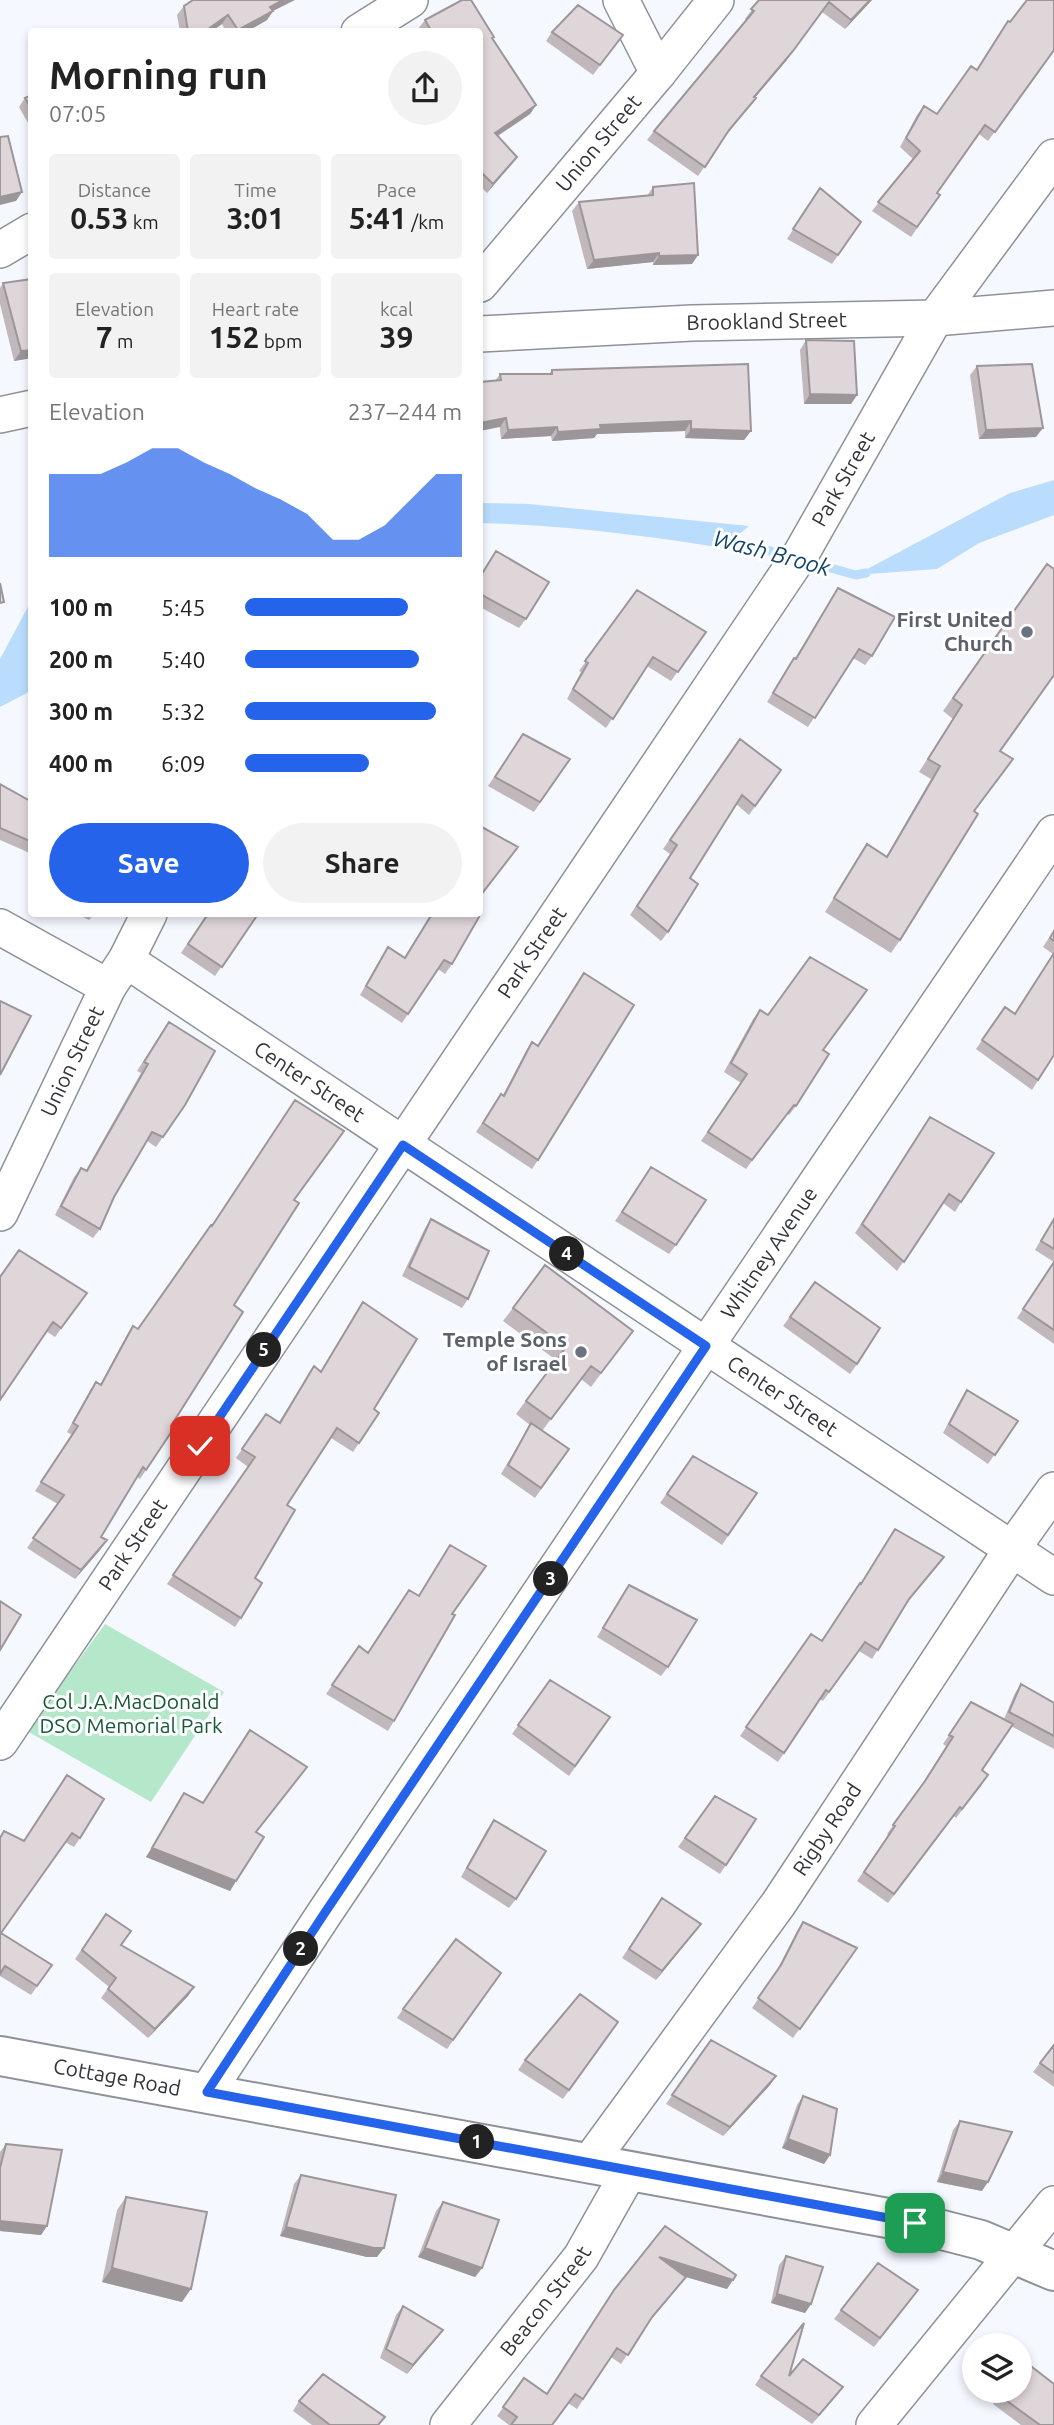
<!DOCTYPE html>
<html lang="en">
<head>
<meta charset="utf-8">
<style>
  :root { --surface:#fff; --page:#f2f2f2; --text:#222; --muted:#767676; --accent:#2563eb }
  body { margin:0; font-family:Ubuntu,sans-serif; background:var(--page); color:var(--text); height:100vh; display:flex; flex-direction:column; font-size:26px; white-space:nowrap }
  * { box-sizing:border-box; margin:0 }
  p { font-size:23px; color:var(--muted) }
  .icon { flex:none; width:38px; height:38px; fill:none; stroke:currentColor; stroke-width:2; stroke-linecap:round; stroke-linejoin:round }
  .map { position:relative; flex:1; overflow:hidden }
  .panel { position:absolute; left:28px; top:28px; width:455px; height:889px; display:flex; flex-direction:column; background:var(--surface); border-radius:7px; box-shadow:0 4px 10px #0003 }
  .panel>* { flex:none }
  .tools { position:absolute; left:962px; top:2333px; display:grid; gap:14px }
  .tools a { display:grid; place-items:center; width:70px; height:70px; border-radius:50%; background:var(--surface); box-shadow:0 4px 10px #0003; font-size:35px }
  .pin { position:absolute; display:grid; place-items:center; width:60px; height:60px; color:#fff; margin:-30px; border-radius:14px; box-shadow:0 4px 10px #0006 }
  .km { position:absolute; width:35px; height:35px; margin:-18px; border-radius:50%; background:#222; color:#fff; font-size:19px; line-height:35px; text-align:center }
  .round { display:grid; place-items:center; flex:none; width:74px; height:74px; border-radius:37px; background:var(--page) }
  .overview { display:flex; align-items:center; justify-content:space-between; height:119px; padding:0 21px }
  h1 { font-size:38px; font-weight:700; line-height:52px }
  .metrics { display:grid; grid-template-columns:repeat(3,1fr); gap:10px; height:119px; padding:7px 21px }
  .metrics div { display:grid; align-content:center; border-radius:7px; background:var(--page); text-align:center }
  .metrics b { font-size:30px; font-weight:700 }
  .metrics small { font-size:19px; font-weight:400 }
  .metrics p { font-size:19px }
  .chart { height:196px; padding:14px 21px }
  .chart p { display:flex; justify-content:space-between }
  .chart svg { width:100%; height:126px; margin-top:7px; fill:var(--accent); opacity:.7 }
  .primary-button { display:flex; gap:14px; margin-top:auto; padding:14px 21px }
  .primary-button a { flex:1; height:80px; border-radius:42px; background:var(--accent); color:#fff; font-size:28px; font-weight:700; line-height:80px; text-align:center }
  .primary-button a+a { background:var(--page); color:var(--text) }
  ul { padding:0 21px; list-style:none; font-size:23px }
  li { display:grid; grid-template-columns:112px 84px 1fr; align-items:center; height:52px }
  li i { height:18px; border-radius:9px; background:var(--accent) }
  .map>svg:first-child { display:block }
  .green { fill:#b5e8cb }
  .water { fill:#baddfd }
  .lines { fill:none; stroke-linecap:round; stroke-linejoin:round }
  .stream { stroke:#baddfd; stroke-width:9 }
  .minor-casing { stroke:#8e9298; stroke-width:38 }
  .major-casing { stroke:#8e9298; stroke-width:42 }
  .minor { stroke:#fff; stroke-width:35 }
  .major { stroke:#fff; stroke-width:38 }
  .wall { fill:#c0b8bb }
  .shaded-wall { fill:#9c9699 }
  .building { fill:#dfd6da; stroke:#9c9699; stroke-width:2 }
  .route-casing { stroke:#fff; stroke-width:14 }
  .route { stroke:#2563eb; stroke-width:9 }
  .worship-dot { fill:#6b7280; stroke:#fff; stroke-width:2.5 }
  .labels { text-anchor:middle; stroke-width:6; stroke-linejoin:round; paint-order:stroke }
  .street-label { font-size:21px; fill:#323437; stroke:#fff }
  .worship-label { font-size:21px; font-weight:bold; fill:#5b616d; stroke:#fff; text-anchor:end }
  .park-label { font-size:21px; fill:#18593b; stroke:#fff }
  .water-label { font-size:23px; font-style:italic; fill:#124469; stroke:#fff }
</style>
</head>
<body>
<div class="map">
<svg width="1054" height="2425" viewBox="0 0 1054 2425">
  <rect width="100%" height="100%" fill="#f5f9ff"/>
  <path class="green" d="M105,1624L224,1692L151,1802L27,1731Z"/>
  <path class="water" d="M1054,480V515L979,543L937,569L856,575L1010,493Z
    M480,503L529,504L749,526L723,548C642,535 562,525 480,523Z
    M31,601V684L27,693L0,707V659Z"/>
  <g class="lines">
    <path class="stream" d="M724,538L792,557
      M805,561L856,575L866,573"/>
    <defs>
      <g id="minor">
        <path d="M621,0L658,73"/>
        <path d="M359,32L410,0"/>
        <path d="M0,250L32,231"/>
        <path id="s1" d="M480,284L658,73L716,0"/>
        <path id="s2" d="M480,334L692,323L935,318L1054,308"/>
        <path d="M0,415L32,408"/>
        <path d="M0,927L108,987"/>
        <path id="s3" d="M126,960L1054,1577"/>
        <path id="s4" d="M0,1213L108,987L126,960L149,914"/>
        <path id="s5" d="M0,1742L802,552L935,318L1054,157"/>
        <path id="s6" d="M207,2092L324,1914L706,1346L1054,833"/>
        <path id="s7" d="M589,2163L779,1903L1012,1549L1054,1490"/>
        <path id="s8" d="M448,2425L581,2257L630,2170"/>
        <path d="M874,2425L1054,2204"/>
      </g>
      <g id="major">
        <path id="s9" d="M0,2056L915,2223L981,2240L1054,2271"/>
      </g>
    </defs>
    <use href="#minor" class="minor-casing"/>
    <use href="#major" class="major-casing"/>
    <use href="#minor" class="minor"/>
    <use href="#major" class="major"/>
  </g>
  <path class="wall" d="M462,0H471L494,37L493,39L536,105L530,114L498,136L517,157L487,193L480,186V32H419L418,29L425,20Z
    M759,0H872L845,29L822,12L786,61L755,97L756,98L749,107L725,137L698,176L647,140L654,131L747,20L745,19Z
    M184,6L273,11L267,20L246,32H226L222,24L211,32H180L177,15Z
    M552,32L623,35L593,75L546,41Z
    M1054,50L988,141L979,134L937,193L940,195L911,237L872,211L913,159L900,147L917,115L924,106L937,114L976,70Z
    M32,95V130L19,107L25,98Z
    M653,187L698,255L692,264L653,265V262L587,269L572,211L579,202L647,196Z
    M820,188L861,222L832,264L787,239Z
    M3,283L32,358L14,361L0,304V288Z
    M806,340L857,395L851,404H804L800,350Z
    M977,366L1036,437L979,439L970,375Z
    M552,370L751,431L744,440L685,438V431L597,434L594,438L552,441L551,436L501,439L495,381L500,374H549Z
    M32,465V479L29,469Z
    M1047,564L1000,751L1013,759L974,812L900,940L891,953L825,912L867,844L886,857L931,779L919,772L953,719L943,711Z
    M480,576L526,619L519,628L480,607Z
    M838,588L872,656L865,665L853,658L808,727L767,702L788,667L794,658H795Z
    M637,590L706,632L671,681L647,666L606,728L567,699L581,672L579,671Z
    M523,734L570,759L534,812L488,786Z
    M740,739L781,770L749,815L736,804L690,878L668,932L661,941L630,915L670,854L663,849Z
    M0,784L32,802V854L0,840Z
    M77,914H94L89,920Z
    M207,914L257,916L215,976L181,953Z
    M431,914H473L452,964L445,974L438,969L402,1023L360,995L382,956L388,947L404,958Z
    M1054,930V1055L1032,1090L976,1049L1005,1007L1015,1013L1053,954L1043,947Z
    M760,1010L824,1050L796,1106L789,1115L787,1114L746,1169L701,1141L741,1083L724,1072L753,1019Z
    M162,1032L185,1105L156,1147L147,1141L114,1197L100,1229L93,1238L55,1215L74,1177L81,1168L86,1170L141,1073L137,1071Z
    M532,1042L538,1045V1160L532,1169L476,1132L501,1094L503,1095L526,1051Z
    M924,1126L961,1202L955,1212L943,1203L897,1271L855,1233Z
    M651,1167L676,1245L669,1254L615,1221Z
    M294,1200L234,1305L171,1426L174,1428L140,1479L137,1477L101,1537L100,1550L75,1579L27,1548L58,1504L35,1491L72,1435L67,1432L90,1391L96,1382L100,1385L127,1335L133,1326L138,1329L212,1226Z
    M1054,1218V1344L1017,1318L1054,1262L1035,1250Z
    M431,1219L468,1299L462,1308L402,1276L425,1228Z
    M0,1277L87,1293L55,1337L46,1331Z
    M815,1282L857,1364L850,1374L783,1326Z
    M363,1302L374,1409L359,1443L353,1452L331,1438L287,1505L255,1578L241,1618L235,1627L167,1584L248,1467L236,1458L260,1423L279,1422L314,1366L321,1371Z
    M513,1308L623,1344L591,1387L581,1379L542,1431L569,1449L535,1498L501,1474L530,1425L516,1414L556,1360L503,1321Z
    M967,1390L1018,1421L988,1464L943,1433L961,1399Z
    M693,1456L757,1493L722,1545L660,1503Z
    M895,1529L937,1566L906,1604L872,1659L859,1651L823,1701L820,1699L778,1762L740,1736L811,1634L822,1640L861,1584Z
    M450,1545L452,1614L394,1721L388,1731L326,1694L359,1646L368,1653L418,1596Z
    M629,1585L668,1667L661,1676L597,1637Z
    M550,1680L610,1717L569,1776L512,1734Z
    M1021,1684L1054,1703V1749L1011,1726L982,1770V1785L956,1818L954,1816L888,1903L857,1881L888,1835L887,1834L920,1788L946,1746L943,1744L971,1702L1004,1719L1015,1693Z
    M67,1775L80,1838L74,1847L65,1842L1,1933L52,1965L31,1995L0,1976V1837L24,1841Z
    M184,1793L236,1881L230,1891L146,1857L178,1802Z
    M715,1796L756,1819L720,1874L678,1847Z
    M494,1820L516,1899L509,1908L461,1877L487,1830Z
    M662,1898L701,1924L656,1980L622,1958Z
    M106,1914L121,1945L194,1987L188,1996L148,2038L101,1998L109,1987L75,1959Z
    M803,1922L857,1948L793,2038L752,2008L775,1974L797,1931Z
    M501,1973L447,2049L397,2018L403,2009Z
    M618,2022L563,2099L518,2070L525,2060Z
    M711,2040L776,2076L770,2085L723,2136L666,2104Z
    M1054,2045V2087L1033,2072Z
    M803,2096L830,2155L824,2164L782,2148L797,2105Z
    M960,2121L982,2191L937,2182L953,2130Z
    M6,2144L47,2226L41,2235L0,2231V2152Z
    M301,2175L377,2257H367L280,2236L294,2184Z
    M126,2197L182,2302L102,2282L117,2210Z
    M443,2202L482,2268L475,2277L418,2257L436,2211Z
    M665,2226L727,2289L686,2277L647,2324L621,2364L611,2357L577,2409L568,2403L552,2425H509L497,2416L524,2378L547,2394Z
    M786,2256L811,2304L805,2313L771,2303L779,2265Z
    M912,2299L874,2347L834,2319L841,2310Z
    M403,2306L443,2330L407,2374L380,2358L396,2315Z
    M761,2376H789L843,2387L812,2424L755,2385Z
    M1002,2390L1054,2425H1021L993,2404Z
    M299,2401L380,2425H312L293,2411Z"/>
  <path class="shaded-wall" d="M283,0H295L273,11L267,20L246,32H237L270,7Z
    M870,0H872L845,29L851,20Z
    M829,2L786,61L748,106L754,97Z
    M228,15L222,24L211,32H204Z
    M536,105L530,114L488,142L495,133Z
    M517,157L510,166L487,193L493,184Z
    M22,192L16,201L0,205V197Z
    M659,253L653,262L587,269L594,260Z
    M698,255L692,264L653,265L659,256Z
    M32,350V358L14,361L21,351Z
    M810,394L857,395L851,404H804Z
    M506,418L500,427L480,431V423Z
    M691,421L685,431L597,434L594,438L552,441L558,432L600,425Z
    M557,427L551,436L501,439L508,430Z
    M1043,428L1036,437L979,439L986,430Z
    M691,429L751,431L744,440L685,438Z
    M107,1540L100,1550L75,1579L81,1570Z
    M152,1848L236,1881L230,1891L146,1857Z
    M701,1924L694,1933L656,1980L662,1971Z
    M194,1987L188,1996L148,2038L155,2029Z
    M776,2076L770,2085L723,2136L730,2127Z
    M788,2139L830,2155L824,2164L782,2148Z
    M943,2172L988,2182L982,2191L937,2182Z
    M0,2221L47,2226L41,2235L0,2231Z
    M286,2227L384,2248L377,2257H367L280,2236Z
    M425,2248L482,2268L475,2277L418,2257Z
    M659,2257L733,2280L727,2289L686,2277L645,2327Z
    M112,2268L191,2289L182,2302L102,2282Z
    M777,2294L811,2304L805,2313L771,2303Z
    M443,2330L436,2339L407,2374L413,2365Z
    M843,2387L836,2396L812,2424L819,2415Z"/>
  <path class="building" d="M193,0H283L270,7L273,11L238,30L228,15L204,32H188L184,6Z
    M462,0H471L494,37L492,38L536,105L495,133L517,157L493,184L480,171V107L481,105L480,102V32H432L425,20Z
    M759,0H870L851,20L829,2L793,51L754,97L756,98L729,130L705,167L654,131L754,11L751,9Z
    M1027,0H1054V50L995,132L985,125L937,193L940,195L917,227L878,202L920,151L906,138L924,106L937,114L971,66L977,70L1008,21L1010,22Z
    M578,5L623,35L600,65L552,32Z
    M32,95V109L25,98Z
    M8,136L22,192L0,197V137Z
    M694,183L698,255L659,256V253L594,260L579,202L653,195V187Z
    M820,188L861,222L838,255L793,229Z
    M32,279V350L21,351L3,283Z
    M806,340L854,341L857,395L810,394Z
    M748,364L751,431L691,429V421L600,425L601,429L558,432L557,427L508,430L506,418L480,423V382L501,380L500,374H552V370Z
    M1032,364L1043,428L986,430L977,366Z
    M496,551L549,582L526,619L480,594V577Z
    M1047,564L1054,569V675L1000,751L1013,759L974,811L978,814L900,940L834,898L867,844L887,857L940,766L928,759L962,705L953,698Z
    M0,583L4,602L0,603Z
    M838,588L895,617L872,656L859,649L815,718L773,693L794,658L796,659Z
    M637,590L706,632L678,672L653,657L613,719L573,689L588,663L585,661Z
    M523,734L570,759L540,802L495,777Z
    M740,739L781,770L755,806L742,795L690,878L698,884L668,932L637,906L677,845L670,840Z
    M0,784L32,802V842L0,828Z
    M480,826L518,847L480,896Z
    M208,914H258L222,967L188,944Z
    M432,914H473L479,917L452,964L444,960L408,1014L366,986L388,947L405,958Z
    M1054,931V941L1050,938Z
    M1054,953V1055L1038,1080L982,1040L1005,1007L1015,1014Z
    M810,957L867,990L823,1050L829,1054L796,1106L794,1105L752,1160L708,1132L747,1074L731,1063L760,1010L768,1015Z
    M584,973L634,1005L538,1160L483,1123L501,1094L504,1096L532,1042L538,1046Z
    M0,1001L31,1016L0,1075Z
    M169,1022L215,1051L185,1105L163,1137L152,1132L114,1197L100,1229L61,1206L81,1168L87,1171L148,1064L144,1062Z
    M295,1100L344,1131L294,1200L299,1203L234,1305L243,1312L171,1426L174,1428L146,1470L143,1467L101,1537L107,1540L81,1570L33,1538L64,1495L41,1482L78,1426L73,1423L96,1382L101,1385L133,1326L138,1329L211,1225L212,1226Z
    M930,1117L994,1153L961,1202L949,1194L904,1262L862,1224Z
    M651,1167L706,1200L676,1245L622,1212Z
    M431,1219L489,1251L468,1299L409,1267Z
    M1054,1219V1249L1041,1241Z
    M19,1250L87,1293L61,1328L53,1322L0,1400V1277Z
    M1054,1262V1330L1023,1309Z
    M545,1265L633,1331L601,1373L591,1366L551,1419L526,1401L566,1347L513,1308Z
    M815,1282L880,1328L857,1364L790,1317Z
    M363,1302L417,1339L374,1409L379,1413L359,1443L337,1428L287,1505L295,1510L255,1578L262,1583L241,1618L173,1575L255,1457L242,1449L266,1414L280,1423L314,1366L321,1372Z
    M967,1390L1018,1421L995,1455L949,1424Z
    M531,1423L569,1449L541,1488L508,1465Z
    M693,1456L757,1493L728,1535L667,1494Z
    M895,1529L944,1557L909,1599L878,1650L865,1642L829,1692L826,1690L784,1753L746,1727L811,1634L822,1641L860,1583L861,1584Z
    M450,1545L486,1566L452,1614L455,1615L394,1721L332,1685L359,1646L368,1653L409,1590L419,1596Z
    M629,1585L697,1620L668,1667L603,1628Z
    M0,1601L21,1615L0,1650Z
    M550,1680L610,1717L575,1766L518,1725Z
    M1021,1684L1054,1703V1736L1009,1712Z
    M971,1702L1013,1724L982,1770L988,1775L962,1809L960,1807L894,1894L864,1872L895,1826L893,1825L925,1781L953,1737L949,1735Z
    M250,1730L307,1767L256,1832L264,1837L236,1881L152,1848L184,1793L203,1803Z
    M67,1775L104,1799L80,1838L72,1833L1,1933L52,1965L37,1986L5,1966L0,1974V1838L4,1831L24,1841Z
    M715,1796L756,1819L726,1865L685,1838Z
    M494,1820L546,1851L516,1899L467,1868Z
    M662,1898L701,1924L662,1971L629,1949Z
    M106,1914L131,1931L121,1945L194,1987L155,2029L108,1989L116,1978L82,1950Z
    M803,1922L857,1948L800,2029L758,1998L781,1965Z
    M456,1939L501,1973L453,2040L403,2009Z
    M580,1994L618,2022L569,2090L525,2060Z
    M711,2040L776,2076L730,2127L672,2095Z
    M1054,2045V2073L1040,2063Z
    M803,2096L837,2109L830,2155L788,2139Z
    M960,2121L1012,2132L988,2182L943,2172Z
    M6,2144L62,2150L47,2226L0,2221V2168Z
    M301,2175L396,2195L384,2248H374L286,2227Z
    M126,2197L207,2212L191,2289L112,2268Z
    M443,2202L499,2220L482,2268L425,2248Z
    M665,2226L736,2275L733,2280L659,2257L686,2277L652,2317L628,2355L617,2348L583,2399L575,2394L552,2425H511L517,2417L503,2407L524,2378L547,2394L614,2290Z
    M786,2256L823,2267L811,2304L777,2294Z
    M878,2263L918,2290L880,2338L841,2310Z
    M403,2306L443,2330L413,2365L386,2349Z
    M804,2323L789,2376L803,2359L843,2387L819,2415L761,2376Z
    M1023,2360L1054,2384V2425H1040L999,2395L1002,2390H1020V2365Z
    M323,2374L385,2417L378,2425H330L299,2401Z"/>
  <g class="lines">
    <defs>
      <path id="route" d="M200,1446L403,1145L706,1346L324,1914L207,2092L915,2223"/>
    </defs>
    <use href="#route" class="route-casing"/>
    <use href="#route" class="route"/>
  </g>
  <g class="worship-dot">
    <circle cx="1027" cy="632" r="7"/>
    <circle cx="581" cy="1352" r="7"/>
  </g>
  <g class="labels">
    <g class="street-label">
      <text dy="7" stroke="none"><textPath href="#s1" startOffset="184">Union Street</textPath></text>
      <text dy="7" stroke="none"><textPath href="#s2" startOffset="287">Brookland Street</textPath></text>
      <text dy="7" stroke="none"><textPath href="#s5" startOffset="1519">Park Street</textPath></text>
      <text dy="7" stroke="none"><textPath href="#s5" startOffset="952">Park Street</textPath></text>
      <text dy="7" stroke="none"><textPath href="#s4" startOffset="168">Union Street</textPath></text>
      <text dy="7" stroke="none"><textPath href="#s3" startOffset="220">Center Street</textPath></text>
      <text dy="7" stroke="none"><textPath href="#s6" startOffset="1010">Whitney Avenue</textPath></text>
      <text dy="7" stroke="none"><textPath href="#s3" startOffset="788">Center Street</textPath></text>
      <text dy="7" stroke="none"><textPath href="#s5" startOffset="238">Park Street</textPath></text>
      <text dy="7" stroke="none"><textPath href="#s7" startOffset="410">Rigby Road</textPath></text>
      <text dy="7" stroke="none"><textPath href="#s9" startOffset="119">Cottage Road</textPath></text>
      <text dy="7" stroke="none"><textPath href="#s8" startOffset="158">Beacon Street</textPath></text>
    </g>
    <g class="worship-label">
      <text x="1013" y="627">First United<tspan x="1013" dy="24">Church</tspan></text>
      <text x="567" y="1347">Temple Sons<tspan x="567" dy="24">of Israel</tspan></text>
    </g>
    <g class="park-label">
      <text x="131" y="1709">Col J.A.MacDonald<tspan x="131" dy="24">DSO Memorial Park</tspan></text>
    </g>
    <g class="water-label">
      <text transform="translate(772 553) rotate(15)" y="8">Wash Brook</text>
    </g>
  </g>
</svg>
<div class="tools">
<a><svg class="icon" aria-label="layers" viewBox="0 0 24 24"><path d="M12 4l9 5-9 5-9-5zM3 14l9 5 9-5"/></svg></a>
</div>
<div class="pin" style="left:915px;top:2223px;background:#1e9e55"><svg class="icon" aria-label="arrive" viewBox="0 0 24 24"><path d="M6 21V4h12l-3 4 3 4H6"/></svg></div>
<div class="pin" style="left:200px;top:1446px;background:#d93025"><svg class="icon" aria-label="check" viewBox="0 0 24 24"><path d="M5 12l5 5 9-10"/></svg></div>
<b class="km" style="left:477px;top:2142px">1</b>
<b class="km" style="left:301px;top:1949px">2</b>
<b class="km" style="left:551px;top:1579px">3</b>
<b class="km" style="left:567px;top:1254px">4</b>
<b class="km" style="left:264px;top:1350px">5</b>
<section class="panel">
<div class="overview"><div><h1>Morning run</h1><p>07:05</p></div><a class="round"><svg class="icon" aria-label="share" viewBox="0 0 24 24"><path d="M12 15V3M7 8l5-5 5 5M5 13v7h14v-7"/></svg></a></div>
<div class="metrics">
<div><p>Distance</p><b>0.53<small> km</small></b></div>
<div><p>Time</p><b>3:01</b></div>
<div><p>Pace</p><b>5:41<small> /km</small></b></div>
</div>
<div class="metrics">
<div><p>Elevation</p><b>7<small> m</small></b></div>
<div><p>Heart rate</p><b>152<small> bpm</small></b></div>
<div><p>kcal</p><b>39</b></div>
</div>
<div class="chart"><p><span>Elevation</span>237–244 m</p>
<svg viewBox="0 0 160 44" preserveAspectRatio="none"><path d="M0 44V15L10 15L20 15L30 11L40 6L50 6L60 11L70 15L80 20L90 24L100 29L110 38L120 38L130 33L140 24L150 15L160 15V44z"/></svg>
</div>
<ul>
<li><b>100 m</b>5:45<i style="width:75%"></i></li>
<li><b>200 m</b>5:40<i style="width:80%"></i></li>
<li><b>300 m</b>5:32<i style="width:88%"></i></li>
<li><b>400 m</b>6:09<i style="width:57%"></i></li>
</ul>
<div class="primary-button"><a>Save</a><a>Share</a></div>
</section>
</div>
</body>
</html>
